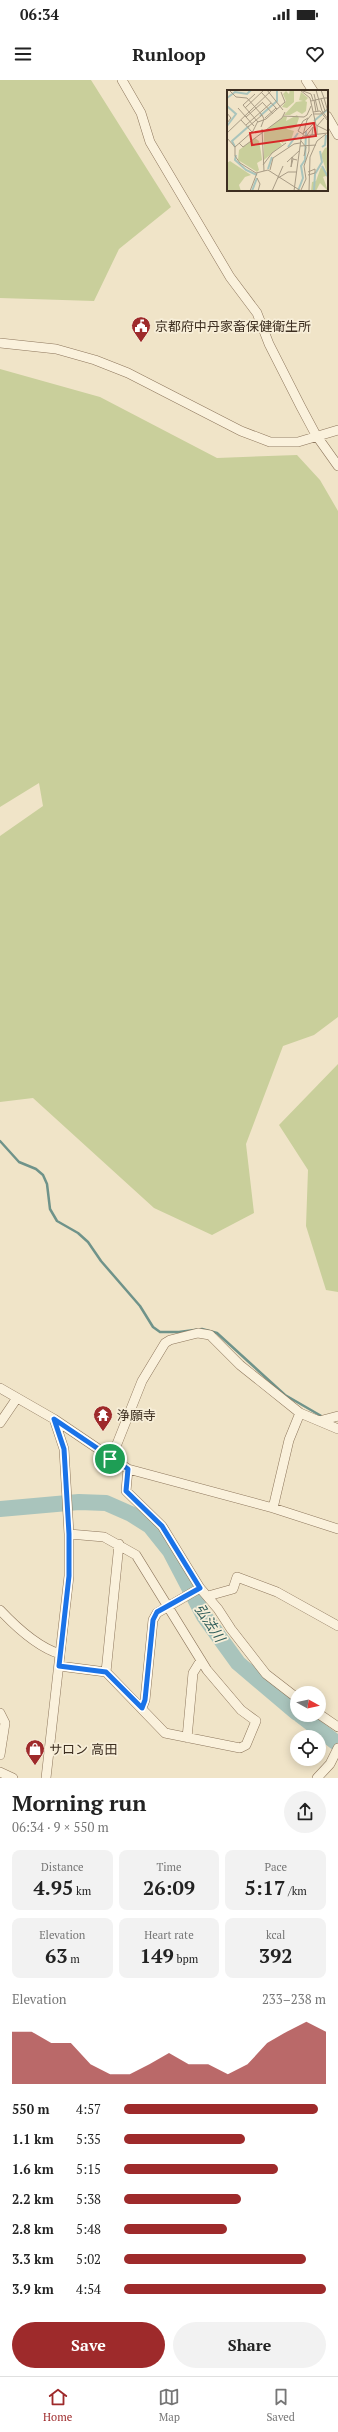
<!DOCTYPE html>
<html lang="en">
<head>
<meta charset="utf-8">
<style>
  :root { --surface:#fff; --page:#f2f2f2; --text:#222; --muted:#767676; --line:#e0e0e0; --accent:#9e2a2b }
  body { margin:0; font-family:"PT Serif","Noto Sans JP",serif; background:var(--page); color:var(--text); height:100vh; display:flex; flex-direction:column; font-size:15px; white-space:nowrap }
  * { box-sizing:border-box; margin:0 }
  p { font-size:13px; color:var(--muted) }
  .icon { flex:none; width:22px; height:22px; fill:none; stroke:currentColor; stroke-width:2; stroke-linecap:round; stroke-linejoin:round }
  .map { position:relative; height:1698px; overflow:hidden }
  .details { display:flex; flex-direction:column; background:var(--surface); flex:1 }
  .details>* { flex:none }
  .needle { width:26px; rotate:98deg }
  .fabs { position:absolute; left:290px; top:1606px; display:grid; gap:8px }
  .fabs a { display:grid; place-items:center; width:36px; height:36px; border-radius:50%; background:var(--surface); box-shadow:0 2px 10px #0003; font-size:20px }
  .pin { position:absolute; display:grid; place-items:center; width:34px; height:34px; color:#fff; margin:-17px; border:2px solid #fff; border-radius:50%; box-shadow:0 1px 4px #0007 }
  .round { display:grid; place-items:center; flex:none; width:42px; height:42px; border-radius:21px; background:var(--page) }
  .summary { display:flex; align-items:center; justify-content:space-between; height:68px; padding:0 12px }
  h1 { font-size:22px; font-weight:600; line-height:30px }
  .metrics { display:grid; grid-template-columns:repeat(3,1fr); gap:6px; height:68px; padding:4px 12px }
  .metrics div { display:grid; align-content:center; border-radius:8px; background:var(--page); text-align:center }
  .metrics b { font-size:20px; font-weight:600 }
  .metrics small { font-size:11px; font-weight:400 }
  .metrics p { font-size:11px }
  .chart { height:112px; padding:8px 12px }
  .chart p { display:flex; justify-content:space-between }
  .chart svg { width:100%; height:72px; margin-top:4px; fill:var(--accent); opacity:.7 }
  .button { display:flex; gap:8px; margin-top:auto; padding:8px 12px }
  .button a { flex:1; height:46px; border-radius:24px; background:var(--accent); color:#fff; font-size:16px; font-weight:600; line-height:46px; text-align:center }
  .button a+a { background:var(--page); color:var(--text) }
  ul { padding:0 12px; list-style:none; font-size:13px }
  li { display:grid; grid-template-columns:64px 48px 1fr; align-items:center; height:30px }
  li i { height:10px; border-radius:5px; background:var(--accent) }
  .status { display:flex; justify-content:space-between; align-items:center; height:28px; padding:0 20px; background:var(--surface); direction:ltr }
  .status svg { height:11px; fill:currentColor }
  header { display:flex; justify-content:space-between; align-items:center; height:52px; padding:0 12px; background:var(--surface); font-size:18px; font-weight:600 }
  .tabs { display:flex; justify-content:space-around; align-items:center; height:56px; border-top:1px solid var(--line); background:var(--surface); font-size:11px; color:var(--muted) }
  .tabs a { display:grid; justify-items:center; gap:2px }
  .tabs .current { color:var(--accent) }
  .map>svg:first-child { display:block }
  .green { fill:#c9cf9b }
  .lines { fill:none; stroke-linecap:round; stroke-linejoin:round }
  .stream { stroke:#6f938a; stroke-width:2.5 }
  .river { stroke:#a9c4bc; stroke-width:16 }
  .minor-casing { stroke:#8d765c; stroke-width:10 }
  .minor { stroke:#faf1dc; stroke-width:9 }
  .route-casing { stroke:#fff; stroke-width:8 }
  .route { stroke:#1a73e8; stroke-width:5 }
  .labels { text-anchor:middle; stroke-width:3.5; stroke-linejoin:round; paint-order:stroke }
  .poi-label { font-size:13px; fill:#3d2e20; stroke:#f7eed8; text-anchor:start }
  .water-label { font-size:14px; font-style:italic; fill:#2f5d5a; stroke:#f7eed8 }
  .inset-river { fill:none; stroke:#a9c4bc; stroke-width:2 }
  .inset-road { fill:none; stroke:#a89b85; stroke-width:1 }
  .view { fill:#d62828; fill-opacity:0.15; stroke:#d62828; stroke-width:2 }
  .inset-edge { fill:none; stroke:#3d2e20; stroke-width:2 }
</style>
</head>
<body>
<div class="status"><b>06:34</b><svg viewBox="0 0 49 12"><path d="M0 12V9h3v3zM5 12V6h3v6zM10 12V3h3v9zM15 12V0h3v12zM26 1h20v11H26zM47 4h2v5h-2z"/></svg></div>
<header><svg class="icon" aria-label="menu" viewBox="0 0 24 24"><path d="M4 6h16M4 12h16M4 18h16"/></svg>Runloop<svg class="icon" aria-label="heart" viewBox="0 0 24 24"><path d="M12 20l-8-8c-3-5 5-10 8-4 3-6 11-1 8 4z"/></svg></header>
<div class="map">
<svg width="338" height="1698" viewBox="0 0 338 1698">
  <rect width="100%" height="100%" fill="#f0e4c8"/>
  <path class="green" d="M0,0H91L171,127L119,169L94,221L0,218Z
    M0,289L100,317L217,378L297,375L320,400L338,431V937L314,955L283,966L246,1064L254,1133L212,1155L154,1128L33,1018L0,1022V756L43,726L39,703L0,727Z
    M338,984V1212L326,1210L306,1146L308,1090L279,1045Z"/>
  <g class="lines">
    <path class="stream" d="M0,1061L19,1082L36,1089L43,1095L47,1104L50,1129L57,1141L78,1153L88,1162L101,1181L140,1226L153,1247L160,1252H179L202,1249L217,1253L285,1315L323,1337"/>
    <path class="river" d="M0,1429L79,1422L106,1423L131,1434L150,1446L170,1471L204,1536L238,1583L297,1633
      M300,1635L338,1664"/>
    <defs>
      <path id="minor" d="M122,0L141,33L150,62L230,197L257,233L269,264L301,327L316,355L338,386
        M306,0L313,11
        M327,36L338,55
        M0,263L56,269L95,280L128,293L241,351L270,362H298L338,350
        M0,1308L54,1339L64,1369L69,1454V1496L60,1574
        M54,1339L128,1389L273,1428L338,1449
        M319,1341L338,1336
        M0,1343L17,1318
        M111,1379L142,1301L165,1263L170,1260L198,1253L210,1255L240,1285L300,1333L338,1349
        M128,1389L126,1411L162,1446L200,1508L218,1529L231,1549L266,1594L297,1618
        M273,1428L289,1360L300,1333
        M208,1516L233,1509L237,1497L277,1512L338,1546
        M0,1530C16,1547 37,1567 60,1574L46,1698
        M59,1586L106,1592L165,1653L240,1668L246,1665L256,1641L241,1630L207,1590L136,1475L104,1457L69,1454
        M106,1592L119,1464
        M142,1628L145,1620L153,1540L157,1533L200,1508
        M0,1633L5,1643L0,1675
        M319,1634L338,1647
        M187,1658L193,1593L201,1580
        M0,1692L13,1698
        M317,1698L330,1684L338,1668"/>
    </defs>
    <use href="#minor" class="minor-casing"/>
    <use href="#minor" class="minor"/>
  </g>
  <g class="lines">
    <defs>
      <path id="route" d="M54,1339L128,1389L126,1411L162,1446L200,1508L157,1532L153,1540L145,1620L142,1628L106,1592L59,1586L69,1496V1454L64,1369Z"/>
    </defs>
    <use href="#route" class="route-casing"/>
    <use href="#route" class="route"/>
  </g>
  <defs>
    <symbol id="civic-pin" viewBox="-11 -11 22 30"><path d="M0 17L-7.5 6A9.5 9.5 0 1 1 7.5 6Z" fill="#9e2a2b" stroke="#f7eed8"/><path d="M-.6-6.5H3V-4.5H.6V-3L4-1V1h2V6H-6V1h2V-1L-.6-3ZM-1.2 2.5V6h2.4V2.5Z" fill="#fff"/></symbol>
    <symbol id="temple-pin" viewBox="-11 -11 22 30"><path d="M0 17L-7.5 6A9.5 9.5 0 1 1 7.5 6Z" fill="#9e2a2b" stroke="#f7eed8"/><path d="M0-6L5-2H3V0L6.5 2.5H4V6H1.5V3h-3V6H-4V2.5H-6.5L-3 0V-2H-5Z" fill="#fff"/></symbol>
    <symbol id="shop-pin" viewBox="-11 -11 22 30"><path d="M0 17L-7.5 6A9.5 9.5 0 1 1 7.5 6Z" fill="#9e2a2b" stroke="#f7eed8"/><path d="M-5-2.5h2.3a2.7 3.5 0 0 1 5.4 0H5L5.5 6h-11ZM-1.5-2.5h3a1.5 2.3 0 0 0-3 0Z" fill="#fff"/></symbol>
  </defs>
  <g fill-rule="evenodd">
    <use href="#civic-pin" x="130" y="235" width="22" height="30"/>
    <use href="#temple-pin" x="92" y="1324" width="22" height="30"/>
    <use href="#shop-pin" x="24" y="1658" width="22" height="30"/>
  </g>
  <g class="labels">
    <g class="poi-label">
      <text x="155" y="251">京都府中丹家畜保健衛生所</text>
      <text x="117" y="1340">浄願寺</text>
      <text x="49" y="1674">サロン 高田</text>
    </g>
    <g class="water-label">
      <text transform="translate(210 1543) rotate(57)" y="5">弘法川</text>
    </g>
  </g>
  <g transform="translate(227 10)">
    <rect width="101" height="101" fill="#f0e4c8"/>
    <path d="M63,0H67V12L60,18L55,17L59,11L56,4L59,1L62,4ZM74,2L81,8L78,11L80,12L79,21L75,24L70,21L63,25H57L69,12L76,11L72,10ZM70,25L72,28L69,37L63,39L58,37L60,39L67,41L64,50L56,52L57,54L51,50L55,55L37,70V42L57,26L60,27L59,31ZM28,48L32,51L34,62L35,70L30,73L32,80L30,82L11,70L12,60ZM101,57V85L96,87L101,101L93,93L89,101H84L85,92L89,91L94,77L100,83L94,65L98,58ZM3,71L24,85L18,87L12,95L14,101H0V73Z" fill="#c9cf9b"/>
    <path class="inset-river" d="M0,8L8,2L20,4L24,0M0,16L9,24L0,36M33,26L50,11V1M87,31L101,19M8,57L5,51L22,36M61,57L71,43M95,57L98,55L99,45M9,65L8,70L19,80L30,85M95,76L101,87M41,79L45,67M25,101L30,88M71,101L76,88L74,76L78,70L79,41M87,101L88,84L95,72L93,61"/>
    <path class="inset-road" d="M2,0L9,7L20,8L35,25L37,29L34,37M40,0L56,20M73,0L83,8L89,35L101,41M89,0L95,21L101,29M94,0L97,8H101M76,1L84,4L86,10M34,2L50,19M28,4L16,15L31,32M87,4L91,21M94,9L98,21M87,10L89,22M84,11L97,8L101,22M36,13L46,24M11,18L27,36M18,18L37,0M86,22L93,21L101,31M0,23L4,28L0,33M87,24H94L101,19M56,26L77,27L80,25L84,16M19,27L36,12M38,28L49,18M14,30L25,42M31,32L39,29L58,12L54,2M19,35L44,13M21,37L35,25M35,39L37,81M0,43L45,0M77,43L86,34M76,44L71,41L76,31L81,28M90,44V36L97,28M76,45L80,30L85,24M80,45L86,37L85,45M0,48L8,57V66L13,73L29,83L41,80L74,101M74,51L79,57L77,66M12,53L16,57L55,28L58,22M73,56L89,55M8,57L26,41L31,31M66,69L65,67L64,77L66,69L70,70M60,72L72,61M36,75L45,63L59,53M43,80L46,68L67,54L73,53M81,82L88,79V83L81,85M30,88L33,94L31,101M51,88L61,82H70M74,100L79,89L77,76L82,61V48L84,45L101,43M23,101L30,83M45,101L56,76M67,101L74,49L76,46L84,45M82,101L83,67L90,51L99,44"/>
    <path class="view" d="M87,33L89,46L25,55L23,43Z"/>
    <rect width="101" height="101" class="inset-edge"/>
  </g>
</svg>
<div class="fabs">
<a><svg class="needle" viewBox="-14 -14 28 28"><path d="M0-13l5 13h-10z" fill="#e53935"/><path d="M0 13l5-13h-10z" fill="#767676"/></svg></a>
<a><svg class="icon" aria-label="locate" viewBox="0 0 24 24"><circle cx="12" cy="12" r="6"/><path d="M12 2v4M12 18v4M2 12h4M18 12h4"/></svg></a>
</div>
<div class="pin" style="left:110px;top:1379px;background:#1e9e55"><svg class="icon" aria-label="arrive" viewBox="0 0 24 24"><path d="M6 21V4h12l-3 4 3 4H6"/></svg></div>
</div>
<section class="details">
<div class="summary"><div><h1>Morning run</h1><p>06:34 · 9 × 550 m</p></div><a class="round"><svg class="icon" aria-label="share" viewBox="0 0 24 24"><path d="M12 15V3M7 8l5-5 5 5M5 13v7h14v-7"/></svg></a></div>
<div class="metrics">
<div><p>Distance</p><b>4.95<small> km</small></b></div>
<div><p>Time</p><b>26:09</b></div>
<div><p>Pace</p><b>5:17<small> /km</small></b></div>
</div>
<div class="metrics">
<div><p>Elevation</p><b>63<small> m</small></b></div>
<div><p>Heart rate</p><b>149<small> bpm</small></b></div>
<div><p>kcal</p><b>392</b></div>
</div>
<div class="chart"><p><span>Elevation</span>233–238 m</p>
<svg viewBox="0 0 160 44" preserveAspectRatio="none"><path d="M0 44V12L10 12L20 19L30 19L40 32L50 38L60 38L70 32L80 25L90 32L100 32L110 38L120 32L130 19L140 12L150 6L160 12V44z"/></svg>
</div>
<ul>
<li><b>550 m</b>4:57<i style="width:96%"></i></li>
<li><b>1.1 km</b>5:35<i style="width:60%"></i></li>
<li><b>1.6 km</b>5:15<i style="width:76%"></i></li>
<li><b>2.2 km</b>5:38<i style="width:58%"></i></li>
<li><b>2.8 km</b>5:48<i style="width:51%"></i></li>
<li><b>3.3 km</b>5:02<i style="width:90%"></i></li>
<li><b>3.9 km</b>4:54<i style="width:100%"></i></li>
</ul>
<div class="button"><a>Save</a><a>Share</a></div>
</section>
<nav class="tabs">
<a class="current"><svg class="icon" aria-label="home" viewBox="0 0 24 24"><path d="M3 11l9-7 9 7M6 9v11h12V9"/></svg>Home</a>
<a><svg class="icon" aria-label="map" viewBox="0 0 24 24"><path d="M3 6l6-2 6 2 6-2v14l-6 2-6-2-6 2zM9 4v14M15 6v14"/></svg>Map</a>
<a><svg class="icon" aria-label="saved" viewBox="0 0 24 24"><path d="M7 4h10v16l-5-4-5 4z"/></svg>Saved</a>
</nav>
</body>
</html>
